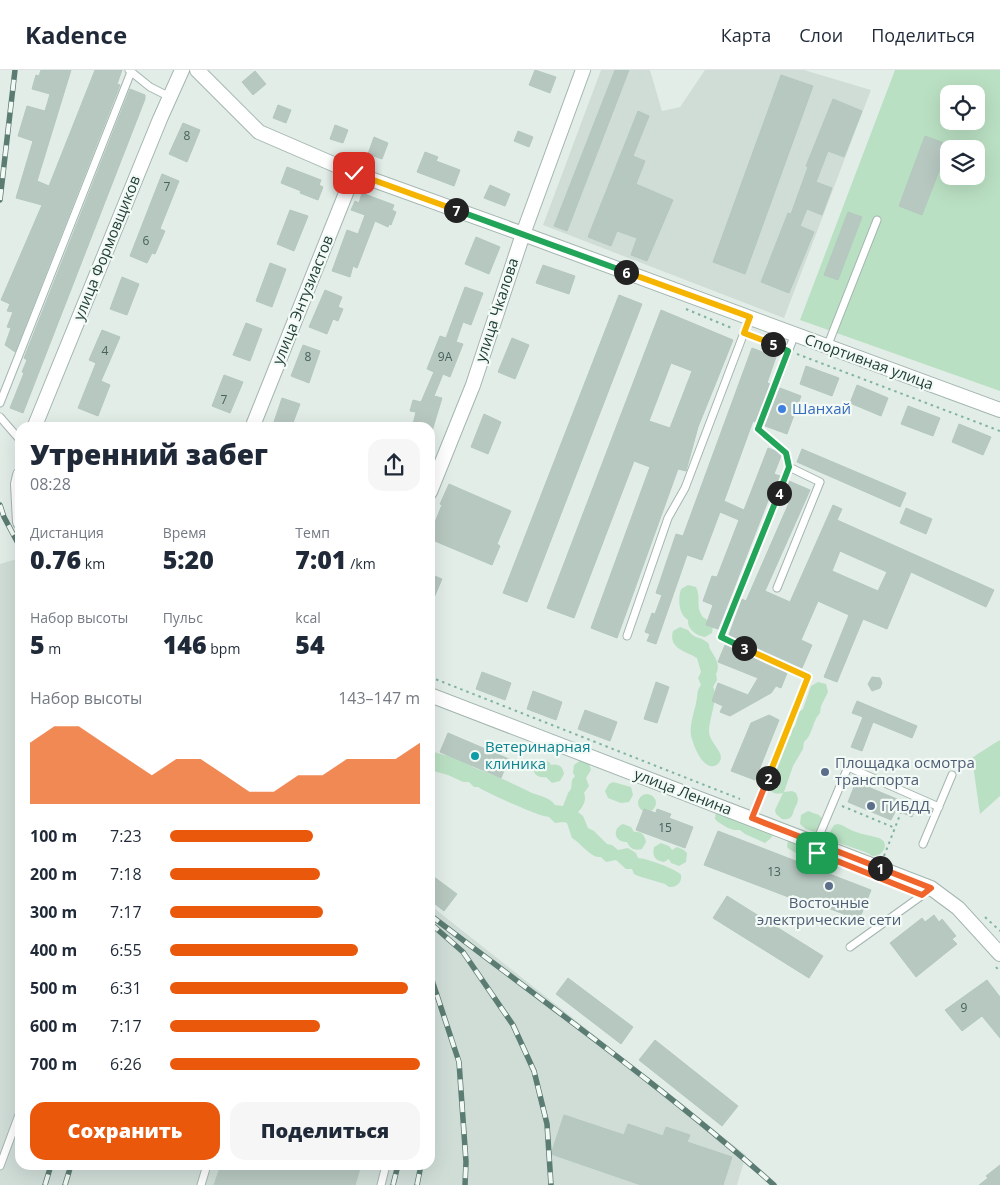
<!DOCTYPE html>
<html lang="ru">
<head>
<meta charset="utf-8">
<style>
  :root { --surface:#fff; --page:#f6f6f7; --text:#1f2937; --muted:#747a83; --line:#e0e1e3; --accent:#ea580c }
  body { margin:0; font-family:"Open Sans",sans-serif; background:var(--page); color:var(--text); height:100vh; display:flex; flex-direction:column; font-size:19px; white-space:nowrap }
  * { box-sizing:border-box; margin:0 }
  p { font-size:16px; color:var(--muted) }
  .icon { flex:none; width:28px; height:28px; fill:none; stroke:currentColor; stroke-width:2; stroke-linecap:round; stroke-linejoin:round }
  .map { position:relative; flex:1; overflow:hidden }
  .side { position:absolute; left:15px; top:352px; width:420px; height:748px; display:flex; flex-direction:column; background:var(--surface); border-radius:15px; box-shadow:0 5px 20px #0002 }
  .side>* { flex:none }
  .buttons { position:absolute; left:940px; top:15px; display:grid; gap:10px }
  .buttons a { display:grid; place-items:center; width:45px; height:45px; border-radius:10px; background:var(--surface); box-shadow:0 5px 20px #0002; font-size:25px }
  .pin { position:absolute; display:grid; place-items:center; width:42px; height:42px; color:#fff; margin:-21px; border-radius:10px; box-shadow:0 2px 8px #0006 }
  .km { position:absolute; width:25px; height:25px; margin:-12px; border-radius:50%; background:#222; color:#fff; font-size:14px; line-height:25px; text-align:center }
  .round { display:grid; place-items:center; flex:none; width:52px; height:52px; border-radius:15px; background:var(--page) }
  .overview { display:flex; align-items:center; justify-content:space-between; height:85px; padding:0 15px }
  h1 { font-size:28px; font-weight:800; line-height:38px }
  .figures { display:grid; grid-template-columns:repeat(3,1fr); gap:8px; height:85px; padding:5px 15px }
  .figures div { display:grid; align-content:center }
  .figures b { font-size:25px; font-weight:800 }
  .figures small { font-size:14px; font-weight:400 }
  .figures p { font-size:14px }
  .chart { height:140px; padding:10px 15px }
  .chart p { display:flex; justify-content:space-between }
  .chart svg { width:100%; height:90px; margin-top:5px; fill:var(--accent); opacity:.7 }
  .cta { display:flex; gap:10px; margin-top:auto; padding:10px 15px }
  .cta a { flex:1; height:58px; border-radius:15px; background:var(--accent); color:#fff; font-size:20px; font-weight:800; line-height:58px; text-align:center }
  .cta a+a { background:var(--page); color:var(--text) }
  ul { padding:0 15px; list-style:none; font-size:16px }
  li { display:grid; grid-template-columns:80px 60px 1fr; align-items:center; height:38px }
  li i { height:12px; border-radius:6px; background:var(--accent) }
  header { display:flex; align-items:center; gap:30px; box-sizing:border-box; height:70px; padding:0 25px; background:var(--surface); border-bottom:1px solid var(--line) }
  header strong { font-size:24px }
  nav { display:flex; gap:28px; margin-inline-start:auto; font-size:18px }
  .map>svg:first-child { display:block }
  .built { fill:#d0ddd7 }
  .green { fill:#bae0c3; fill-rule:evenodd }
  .building { fill:#b7c8c1; stroke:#b4c8bf; fill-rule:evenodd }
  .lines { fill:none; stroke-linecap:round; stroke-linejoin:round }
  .service-casing { stroke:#a4b6af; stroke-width:9 }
  .minor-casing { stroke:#a4b6af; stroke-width:16 }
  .path { stroke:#80b3a2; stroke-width:2; stroke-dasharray:2.5 4; stroke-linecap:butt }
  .service { stroke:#fff; stroke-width:7 }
  .minor { stroke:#fff; stroke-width:14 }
  .rail-casing { stroke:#5b7c72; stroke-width:5.5 }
  .rail { stroke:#f3faf6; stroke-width:4; stroke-dasharray:11; stroke-linecap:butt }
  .split-1-casing { stroke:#fff; stroke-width:10 }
  .split-2-casing { stroke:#fff; stroke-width:10 }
  .split-3-casing { stroke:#fff; stroke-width:10 }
  .split-4-casing { stroke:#fff; stroke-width:10 }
  .split-5-casing { stroke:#fff; stroke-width:10 }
  .split-6-casing { stroke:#fff; stroke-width:10 }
  .split-7-casing { stroke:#fff; stroke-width:10 }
  .split-8-casing { stroke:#fff; stroke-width:10 }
  .split-1 { stroke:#f0652b; stroke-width:6 }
  .split-2 { stroke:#f0652b; stroke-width:6 }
  .split-3 { stroke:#f5b400; stroke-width:6 }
  .split-4 { stroke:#22a559; stroke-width:6 }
  .split-5 { stroke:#22a559; stroke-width:6 }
  .split-6 { stroke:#f5b400; stroke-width:6 }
  .split-7 { stroke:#22a559; stroke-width:6 }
  .split-8 { stroke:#f5b400; stroke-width:6 }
  .shop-dot { fill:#3f7fe0; stroke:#f3faf6; stroke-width:2 }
  .culture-dot { fill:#0f9aa8; stroke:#f3faf6; stroke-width:2 }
  .service-dot { fill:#5c6f8a; stroke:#f3faf6; stroke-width:2 }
  .labels { text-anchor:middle; stroke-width:4.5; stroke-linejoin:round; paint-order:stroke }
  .number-label { font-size:12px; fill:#46625a }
  .street-label { font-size:15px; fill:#214037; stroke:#f3faf6 }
  .shop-label { font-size:15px; fill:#366cbe; stroke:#f3faf6; text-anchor:start }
  .culture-label { font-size:15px; fill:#0d838f; stroke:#f3faf6; text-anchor:start }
  .service-label { font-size:15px; fill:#4e5e75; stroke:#f3faf6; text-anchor:start }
</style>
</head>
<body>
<header>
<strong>Kadence</strong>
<nav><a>Карта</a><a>Слои</a><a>Поделиться</a></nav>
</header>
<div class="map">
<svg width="1000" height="1115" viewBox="0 0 1000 1115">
  <rect width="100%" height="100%" fill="#e2ede8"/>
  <path class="built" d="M601,0H650L662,41L680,37L705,0H804L871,20L784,248L543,155Z
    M20,488V1095H430V835L746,1085L737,1115H0V494Z"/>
  <path class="green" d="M895,0H1000V321L800,250ZM949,24H976V51H949ZM949,79H976V106H949Z
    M688,515L696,517C701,526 696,536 701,544C703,549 709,550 713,555L712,563L705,567C696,566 687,559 688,550C678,543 678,529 681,519Z
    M680,557L688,560C694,569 699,566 707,572C711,576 708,575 710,579C715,587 721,595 716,604L717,610L713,617C719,627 709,648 709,661C709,672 721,679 721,688C720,692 718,695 714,696C703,699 694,677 692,669C688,659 694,643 696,633C698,626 696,621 701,615L698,608L701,602L697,588C686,581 668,579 673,561Z
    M818,612L826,614L828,622L821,636L820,643C812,651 813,665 804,672L803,679L793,696L784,722L792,721L796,723C800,731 797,733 794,740C792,747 791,750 782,749L776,744L775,740L783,723C775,725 770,723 768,714L786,669L791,665L792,659L795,656L799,642L803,639L811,616Z
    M1000,670V726L980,744L972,688C982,681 990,676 1000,670Z
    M430,680C439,685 450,685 459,690C464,692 471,696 475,698C493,705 511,712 528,721C537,726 549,726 555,735L563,736L568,723L571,719L572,710L575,706L573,703L574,695L581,690L589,693L591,700L586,708L589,716L584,723C587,730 583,737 578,742L583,746L588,758L594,761L607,774L612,775L618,780L628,778L636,783L638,788C645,788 677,799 681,805C682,813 677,817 669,817L665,814L638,806L634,804L632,799H626L616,790L606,792L601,787C590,788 581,773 572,768L567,753L563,752L555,753L549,747C540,747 487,723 478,717H474L469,712H463L448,705L430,700Z
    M541,689L549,692L551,695C559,693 563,697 564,704L560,711L552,713L546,707C537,709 531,702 534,694Z
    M613,712L631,717L633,725L629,732L621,733L608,728L605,721L609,714Z
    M638 733a9 9 0 1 1 18 0a9 9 0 1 1-18 0Z
    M716,741L773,764L771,768L765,773L745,764L740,760H734L728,758L718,752L715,749Z
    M808,741L819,745L825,751L817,763L806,759L800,754L801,745Z
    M623,754L631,757L634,762C641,761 645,765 646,772L642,779C635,781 630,779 627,772C615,773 611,759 623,754Z
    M838,754C843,755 845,757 849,759C858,764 869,765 879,768C891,773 883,787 872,786C863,779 845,777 833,770L830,762L834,755Z
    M788,769L833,784C831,789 829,792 824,793C818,794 791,782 787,777Z
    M661,773L669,776L672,780L677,777L684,780L687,783L686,792L679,796L671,793L669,789L664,792C655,791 652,786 654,777Z"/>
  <path class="building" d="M41,0H71L37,111L49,116L95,0H122L117,14L120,15L15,282L5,275L11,258L7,257L13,242L7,241L10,234L1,230L42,135L16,128L33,71L18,66L27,36L45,41L50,24L32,19L36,5L39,6Z
    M535,0L556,7L550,23L529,15Z
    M615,0H629L567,161L554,156Z
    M255,1L266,14L253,25L242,12Z
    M781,5L813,16L745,204L713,192Z
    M130,19L145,25V29L23,343L10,338L24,303L22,302L27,290L24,288Z
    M833,29L862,41L844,87L828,81L816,112L832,118L822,145L807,139L800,156L814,162L789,223L761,212L788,143L791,144L808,97L806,96Z
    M278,35L291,40L286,53L273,48Z
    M638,41L649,46L633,86L645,91L636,114L673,130L647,191L631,185L637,168L617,161L611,176L588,167Z
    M183,53L200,60L187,92L169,84Z
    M335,55L348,60L343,73L330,69Z
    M518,61L533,67L529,77L514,71Z
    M925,66L949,75L922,145L899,136Z
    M374,67L388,73L382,89L368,84Z
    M425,82L438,87L436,91L460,100L454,116L417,102Z
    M287,97L321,110L319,115L323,117L318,130L300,123L301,121L281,113Z
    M162,104L179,111L161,156L160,159L165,161L155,184L152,183L147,193L130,186Z
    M490,115L510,124L505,136L484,128Z
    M362,123L394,135L392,140L396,142L391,155L389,154L388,157L375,151L357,198L353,196L350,207L332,201L347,160L358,164L365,145L351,140L355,131L359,133Z
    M290,140L308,146L294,181L277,174Z
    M848,142L862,147L838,210L824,205Z
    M476,167L500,177L489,204L465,194Z
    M270,193L286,199L272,237L256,231Z
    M543,195L575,206L569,224L536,213Z
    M122,207L139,214L127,245L110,239Z
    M465,217L483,223L471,255L463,252L456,272L463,274L450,307L443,304L434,326L442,328L432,361L430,360V358H412L416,342L410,341L413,330L421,332L434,302L427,299L440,266L446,268Z
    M325,220L342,227L338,237L343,239L338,251L333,249L327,264L309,257Z
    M619,225L642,234L527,532L503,523Z
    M661,240L733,270L698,357L686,401L678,399L617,568L591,558L650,397L634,391L574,548L547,538ZM671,293L692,301L670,358L649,351Z
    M246,253L262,259L250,291L233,285Z
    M102,260L120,267L101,311L110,315L98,346L78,338L96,293L89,290Z
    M512,268L529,275L515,309L498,302Z
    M303,275L320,281L309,313L291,306Z
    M752,278L776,287L767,313L770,314L755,352L753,351L724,431L744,440L768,378L776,381L781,386L774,404L780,406L775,418H773L718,559L706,555L713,535L703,531L712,506L717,507L739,450L720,442L702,490L687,485L656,574L647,571L650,564L645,562L652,543L655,544L662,525L656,523L676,464L683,466Z
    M806,296L839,308L832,326L800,314Z
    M224,305L243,312L230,343L212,336Z
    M857,315L888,328L881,346L850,333Z
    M780,318L801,326L787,364L765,356Z
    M282,328L300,334L291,358H272Z
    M908,336L940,348L933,366L901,354Z
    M484,344L501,352L488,384L471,377Z
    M959,354L991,367L983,385L952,372Z
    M802,379L906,423L900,437L797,392Z
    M789,411L810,420L765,521L790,532L833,435L842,439L837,450L994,520L986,537L911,502L887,559L863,549L837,612L824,607L849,545L818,531L801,570L812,575L802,598L729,565L742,529L746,531L792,426L784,423ZM840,481L887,502L878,521L832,501Z
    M449,414L511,441L497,474L500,476L492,495L430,469V464L442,435L440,434Z
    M906,438L932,449L926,464L900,453Z
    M430,504L442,509L430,537Z
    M725,575L787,603L781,618L776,616L771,623L730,646L720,642L723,636L712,631L718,613L748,625L758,608L718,592Z
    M482,602L511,613L505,630L476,619Z
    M872,607L880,608L882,613L880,618L872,621L868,614Z
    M656,612L669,617L657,653L644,649Z
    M533,621L562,632L556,650L527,639Z
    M857,631L917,656L912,668L873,652L862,681L851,677L863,647L852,643Z
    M585,640L617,652L610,671L578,659Z
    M769,645L779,650L755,710L731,701L751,653Z
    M448,663L509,689L501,708L440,682Z
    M856,712L916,737L912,747L896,740L891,750L848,732Z
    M644,739L656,743L657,739L671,744L669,748L693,757L685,778L636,760Z
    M718,761L871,820L859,850L792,824L791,828L704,795Z
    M430,804L457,824L444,841L430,830Z
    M727,826L823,886L809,908L713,848Z
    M934,845L939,852L942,849L956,866L952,869L957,874L916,907L890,873L922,848L925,852Z
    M568,908L633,957L621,974L556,924Z
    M987,910L1000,927V968L982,946L962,961L945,940Z
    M655,970L738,1036L722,1056L639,990Z
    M564,1045L624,1065L628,1054L663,1066L666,1057L690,1065L687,1072L732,1087L723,1115H641L551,1084Z
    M221,1095H361L355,1115H214Z
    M1000,1095V1115H979L988,1108L986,1106Z"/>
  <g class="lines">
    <defs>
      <path id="service" d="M129,0L150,17L170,27
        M827,277L877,150
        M0,333L131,2
        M0,347L20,370
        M777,518L820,412L789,397L786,383L758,359L795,264
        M627,566L668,448L685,418L750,247
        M752,748L808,607L721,567L789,397
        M816,773L848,697L939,737
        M923,774L952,705
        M850,877L931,819
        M0,1096L20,1042
        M201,1115L207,1095
        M381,1115L386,1095"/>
      <path id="minor" d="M197,0L259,62L354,103L523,164L1000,340
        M34,358L160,49L182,0
        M252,358L354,103
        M20,405L18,414L20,452
        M430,422L473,315L523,164L583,0
        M430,625L931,818L958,838L1000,884"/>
    </defs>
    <use href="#service" class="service-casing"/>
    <use href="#minor" class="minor-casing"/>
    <path class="path" d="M686,239L734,259
      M753,266L781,278
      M797,284L1000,361
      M430,607L740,729
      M842,736L895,758
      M884,786L905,732
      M985,847L1000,861
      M996,897L1000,902"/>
    <use href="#service" class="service"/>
    <use href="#minor" class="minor"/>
    <defs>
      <path id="rail" d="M0,130L15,0
        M0,435L4,447L20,477
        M430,845C545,933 666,1019 774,1115
        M430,853L463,882L513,955L534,1001L547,1054L551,1115
        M430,904L459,992L466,1092L465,1115
        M45,1115L51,1095
        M65,1115L71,1095
        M393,1115L398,1095
        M417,1115L421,1095"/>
    </defs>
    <use href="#rail" class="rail-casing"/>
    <use href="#rail" class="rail"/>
  </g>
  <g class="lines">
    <defs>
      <path id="split-1" d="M817,783L922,825L931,818L880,798"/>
      <path id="split-2" d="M768,708L752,748L880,798"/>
      <path id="split-3" d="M744,578L808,607L768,708"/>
      <path id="split-4" d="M744,578L721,567L779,423"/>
      <path id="split-5" d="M773,274L788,281L758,359L786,383L789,397L779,423"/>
      <path id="split-6" d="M626,202L750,247L744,263L773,274"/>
      <path id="split-7" d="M456,140L626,202"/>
      <path id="split-8" d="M354,103L456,140"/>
    </defs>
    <use href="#split-1" class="split-1-casing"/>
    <use href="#split-2" class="split-2-casing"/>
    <use href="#split-3" class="split-3-casing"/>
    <use href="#split-4" class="split-4-casing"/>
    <use href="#split-5" class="split-5-casing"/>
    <use href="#split-6" class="split-6-casing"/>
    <use href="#split-7" class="split-7-casing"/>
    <use href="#split-8" class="split-8-casing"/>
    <use href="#split-1" class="split-1"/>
    <use href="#split-2" class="split-2"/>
    <use href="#split-3" class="split-3"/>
    <use href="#split-4" class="split-4"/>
    <use href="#split-5" class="split-5"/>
    <use href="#split-6" class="split-6"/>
    <use href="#split-7" class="split-7"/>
    <use href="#split-8" class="split-8"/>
  </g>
  <circle class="shop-dot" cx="782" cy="339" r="5"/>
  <circle class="culture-dot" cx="475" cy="686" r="5"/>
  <g class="service-dot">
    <circle cx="825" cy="702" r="5"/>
    <circle cx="871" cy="736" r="5"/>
    <circle cx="829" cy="816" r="5"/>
  </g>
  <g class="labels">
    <g class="number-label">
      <text x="187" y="70">8</text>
      <text x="167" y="121">7</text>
      <text x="146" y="175">6</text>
      <text x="105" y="285">4</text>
      <text x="308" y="291">8</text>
      <text x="445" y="291">9А</text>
      <text x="224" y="334">7</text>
      <text x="665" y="762">15</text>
      <text x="774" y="806">13</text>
      <text x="964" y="942">9</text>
    </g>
    <g class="street-label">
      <text transform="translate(107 178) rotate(-68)" y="5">улица Формовщиков</text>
      <text transform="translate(303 230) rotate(-68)" y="5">улица Энтузиастов</text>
      <text transform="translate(497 240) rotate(-72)" y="5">улица Чкалова</text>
      <text transform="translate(869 292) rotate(20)" y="5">Спортивная улица</text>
      <text transform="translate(683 722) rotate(21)" y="5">улица Ленина</text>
    </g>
    <g class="shop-label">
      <text x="792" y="344">Шанхай</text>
    </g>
    <g class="culture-label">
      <text x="485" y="682">Ветеринарная<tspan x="485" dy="17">клиника</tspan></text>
    </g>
    <g class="service-label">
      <text x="835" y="698">Площадка осмотра<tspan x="835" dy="17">транспорта</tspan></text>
      <text x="881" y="741">ГИБДД</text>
      <text x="829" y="838" text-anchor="middle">Восточные<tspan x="829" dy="17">электрические сети</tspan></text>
    </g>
  </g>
</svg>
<div class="buttons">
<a><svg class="icon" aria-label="locate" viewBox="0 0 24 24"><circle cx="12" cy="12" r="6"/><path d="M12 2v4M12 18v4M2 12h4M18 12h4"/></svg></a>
<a><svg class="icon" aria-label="layers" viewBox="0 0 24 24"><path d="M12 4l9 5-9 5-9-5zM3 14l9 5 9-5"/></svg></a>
</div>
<div class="pin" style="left:817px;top:783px;background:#1e9e55"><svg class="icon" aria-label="arrive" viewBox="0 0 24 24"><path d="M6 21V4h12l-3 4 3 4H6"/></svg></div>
<div class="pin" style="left:354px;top:103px;background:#d93025"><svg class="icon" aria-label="check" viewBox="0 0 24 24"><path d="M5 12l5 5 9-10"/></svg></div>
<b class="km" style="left:880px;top:798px">1</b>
<b class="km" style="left:768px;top:708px">2</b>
<b class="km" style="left:744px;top:578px">3</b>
<b class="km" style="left:779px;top:423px">4</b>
<b class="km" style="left:773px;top:274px">5</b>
<b class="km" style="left:626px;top:202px">6</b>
<b class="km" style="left:456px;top:140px">7</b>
<section class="side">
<div class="overview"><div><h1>Утренний забег</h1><p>08:28</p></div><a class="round"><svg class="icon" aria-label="share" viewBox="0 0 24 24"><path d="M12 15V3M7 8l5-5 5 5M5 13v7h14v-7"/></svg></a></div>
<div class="figures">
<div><p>Дистанция</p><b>0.76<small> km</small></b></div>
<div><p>Время</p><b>5:20</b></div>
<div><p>Темп</p><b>7:01<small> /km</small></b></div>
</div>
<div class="figures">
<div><p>Набор высоты</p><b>5<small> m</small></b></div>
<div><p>Пульс</p><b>146<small> bpm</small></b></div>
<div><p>kcal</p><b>54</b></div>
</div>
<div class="chart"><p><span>Набор высоты</span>143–147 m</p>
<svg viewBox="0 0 160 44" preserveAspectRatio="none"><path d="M0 44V14L10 6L20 6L30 14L40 22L50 30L60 22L70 22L80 30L90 38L100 38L110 30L120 30L130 22L140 22L150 22L160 14V44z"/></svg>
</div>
<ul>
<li><b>100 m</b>7:23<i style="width:57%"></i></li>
<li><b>200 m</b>7:18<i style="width:60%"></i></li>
<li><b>300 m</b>7:17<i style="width:61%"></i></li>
<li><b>400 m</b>6:55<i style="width:75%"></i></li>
<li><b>500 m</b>6:31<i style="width:95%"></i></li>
<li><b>600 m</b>7:17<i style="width:60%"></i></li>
<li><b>700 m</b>6:26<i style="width:100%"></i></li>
</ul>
<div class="cta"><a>Сохранить</a><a>Поделиться</a></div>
</section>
</div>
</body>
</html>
